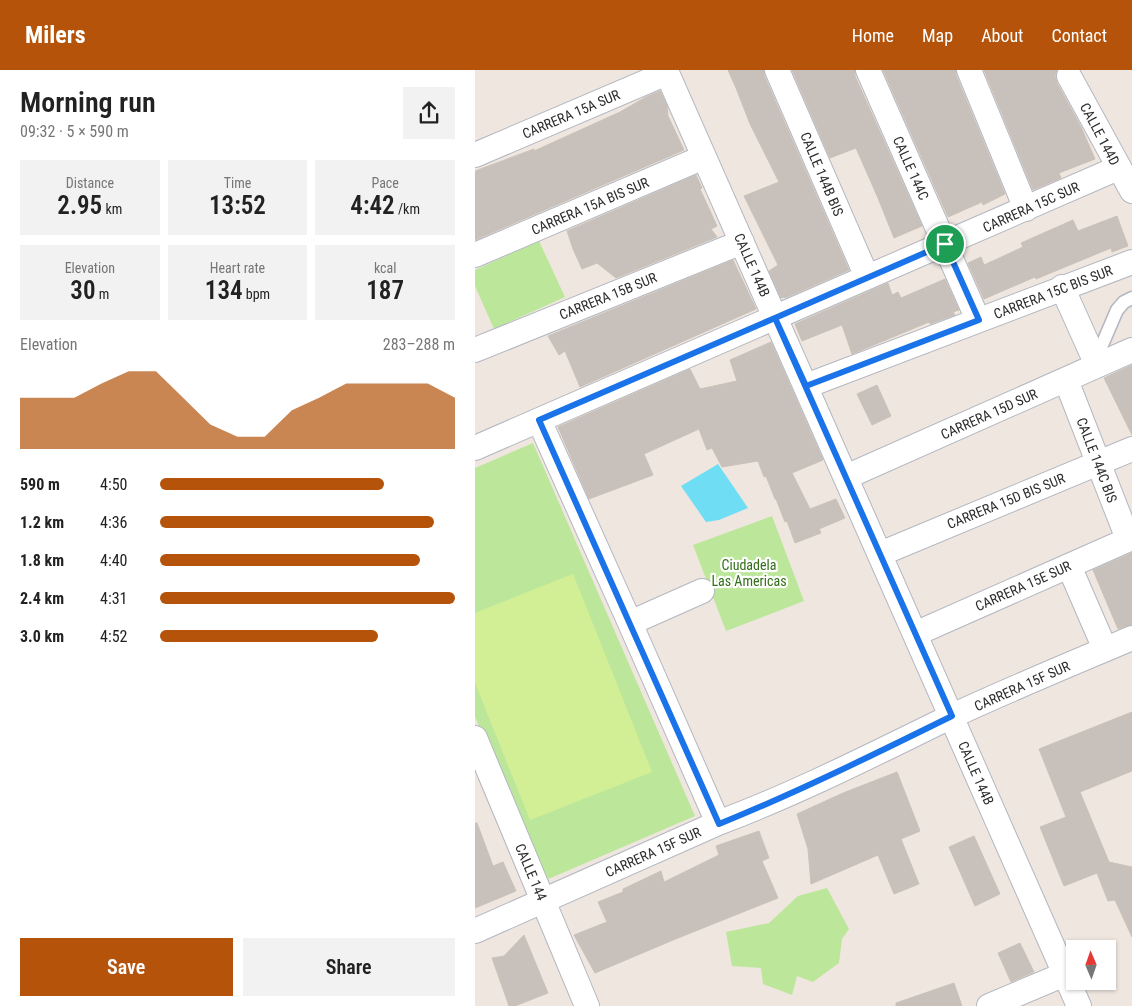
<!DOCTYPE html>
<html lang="en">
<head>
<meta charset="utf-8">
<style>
  :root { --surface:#fff; --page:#f2f2f2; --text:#222; --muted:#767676; --accent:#b45309 }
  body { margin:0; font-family:"Roboto Condensed",sans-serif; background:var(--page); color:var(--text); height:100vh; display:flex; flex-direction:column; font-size:19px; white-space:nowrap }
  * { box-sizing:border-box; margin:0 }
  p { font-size:16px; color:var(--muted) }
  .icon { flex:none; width:28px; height:28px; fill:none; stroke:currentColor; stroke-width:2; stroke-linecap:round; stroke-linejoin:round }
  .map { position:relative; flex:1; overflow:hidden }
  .panel { display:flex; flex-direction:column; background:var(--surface); width:475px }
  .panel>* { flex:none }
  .needle { width:32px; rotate:358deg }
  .controls { position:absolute; left:591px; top:870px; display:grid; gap:10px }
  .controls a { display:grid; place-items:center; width:50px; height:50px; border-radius:0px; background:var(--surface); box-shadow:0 1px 4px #0004; font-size:25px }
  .pin { position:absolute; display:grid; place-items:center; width:42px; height:42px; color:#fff; margin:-21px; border:2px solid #fff; border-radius:50%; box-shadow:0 1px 5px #0007 }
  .round { display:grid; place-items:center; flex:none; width:52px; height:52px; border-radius:0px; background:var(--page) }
  .summary { display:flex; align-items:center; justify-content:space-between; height:85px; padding:0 20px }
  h1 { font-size:28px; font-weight:600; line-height:38px }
  .metrics { display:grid; grid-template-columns:repeat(3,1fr); gap:8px; height:85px; padding:5px 20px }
  .metrics div { display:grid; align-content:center; border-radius:0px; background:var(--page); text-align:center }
  .metrics b { font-size:25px; font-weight:600 }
  .metrics small { font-size:14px; font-weight:400 }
  .metrics p { font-size:14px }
  .chart { height:140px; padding:10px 20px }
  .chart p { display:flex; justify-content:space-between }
  .chart svg { width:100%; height:90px; margin-top:5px; fill:var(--accent); opacity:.7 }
  .primary-button { display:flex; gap:10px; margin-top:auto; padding:10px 20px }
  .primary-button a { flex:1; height:58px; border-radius:0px; background:var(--accent); color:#fff; font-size:20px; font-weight:600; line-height:58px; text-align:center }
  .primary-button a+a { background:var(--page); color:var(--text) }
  ul { padding:0 20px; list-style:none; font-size:16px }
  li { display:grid; grid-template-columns:80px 60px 1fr; align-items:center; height:38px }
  li i { height:12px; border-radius:6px; background:var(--accent) }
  header { display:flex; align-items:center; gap:30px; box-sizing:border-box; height:70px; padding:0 25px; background:var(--accent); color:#fff }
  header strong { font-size:24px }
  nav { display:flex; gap:28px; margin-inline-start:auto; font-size:18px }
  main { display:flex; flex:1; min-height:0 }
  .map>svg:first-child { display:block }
  .green { fill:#bce79a }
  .pitch { fill:#d2ef95 }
  .water { fill:#6fdef4 }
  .building { fill:#c7c0bb; stroke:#cbc2b8 }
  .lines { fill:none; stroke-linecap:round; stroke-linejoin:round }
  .lane-casing { stroke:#b3b7c1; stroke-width:15 }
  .street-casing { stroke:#b3b7c1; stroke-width:26 }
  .lane { stroke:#fff; stroke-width:12 }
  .street { stroke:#fff; stroke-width:24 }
  .route-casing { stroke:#fff; stroke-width:10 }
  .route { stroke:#1a73e8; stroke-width:6 }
  .labels { text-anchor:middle; stroke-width:4.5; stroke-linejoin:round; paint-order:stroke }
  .street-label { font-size:14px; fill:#2d2d2d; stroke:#fff }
  .park-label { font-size:14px; fill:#336f18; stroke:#fff }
</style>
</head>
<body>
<header>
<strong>Milers</strong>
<nav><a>Home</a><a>Map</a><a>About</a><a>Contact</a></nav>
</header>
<main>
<section class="panel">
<div class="summary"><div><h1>Morning run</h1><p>09:32 · 5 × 590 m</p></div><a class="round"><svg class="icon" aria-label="share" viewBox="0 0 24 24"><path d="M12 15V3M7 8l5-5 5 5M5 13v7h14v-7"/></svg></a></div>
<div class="metrics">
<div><p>Distance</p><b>2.95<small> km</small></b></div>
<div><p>Time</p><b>13:52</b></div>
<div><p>Pace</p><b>4:42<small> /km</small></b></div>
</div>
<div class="metrics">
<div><p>Elevation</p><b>30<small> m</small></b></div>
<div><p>Heart rate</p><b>134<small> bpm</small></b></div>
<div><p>kcal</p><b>187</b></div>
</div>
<div class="chart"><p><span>Elevation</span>283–288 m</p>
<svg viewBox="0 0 160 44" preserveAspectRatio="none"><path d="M0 44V19L10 19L20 19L30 12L40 6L50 6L60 19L70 32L80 38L90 38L100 25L110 19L120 12L130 12L140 12L150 12L160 19V44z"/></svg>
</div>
<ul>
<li><b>590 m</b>4:50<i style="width:76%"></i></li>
<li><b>1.2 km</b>4:36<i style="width:93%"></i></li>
<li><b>1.8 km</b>4:40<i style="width:88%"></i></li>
<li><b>2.4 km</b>4:31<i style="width:100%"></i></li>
<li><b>3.0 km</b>4:52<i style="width:74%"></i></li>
</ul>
<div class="primary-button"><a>Save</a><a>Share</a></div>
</section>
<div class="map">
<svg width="657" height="936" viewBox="0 0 657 936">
  <rect width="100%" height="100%" fill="#efe6df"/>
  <path class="green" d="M64,171L90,227L19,259L0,216V200Z
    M58,373L220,746L71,810L0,647V398Z
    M297,446L329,531L251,561L218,475Z
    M352,818L374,859L367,869L364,893L338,912L322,906L317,925L288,914L286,898L257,896L251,862L294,853L323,826Z"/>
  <path class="pitch" d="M98,504L177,702L55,750L0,613V543Z"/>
  <path class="water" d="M243,394L273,438L244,450L231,452L206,416Z"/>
  <path class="building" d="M253,0H289V5L374,200L310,228L309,227L306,228L294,201L303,195L269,126L304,112L275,54L261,18Z
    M317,0H380V6L447,156L419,168L403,128L381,78L355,88Z
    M408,0H481V5L530,124L508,135L507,132L473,147Z
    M509,0H582L580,6L582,13L606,57L620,89L584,103L586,108L558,120Z
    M185,21L192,36L193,46L209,80L0,170V101L59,79V81L145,42L171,27Z
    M221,105L227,118L225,119L242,156L236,159L242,167L141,208L122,193L107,199L98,179L92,161Z
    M642,146L653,176L637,182L636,178L561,209L560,207L509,229L493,193L506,187L509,195L548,177L546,173L598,150L603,161Z
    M258,190L281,239L105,317L90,281L84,285L73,266Z
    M470,209L484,240L478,242L480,245L455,254L454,252L377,284L367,255L327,271L320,254L413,213L417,225L423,222L426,228Z
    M296,272L348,390L317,403L335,439L361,429L370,448L344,459L346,463L320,473L312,451L310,452L301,429H300L291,406L289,407L283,391L247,397L237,378L232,380L224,359L169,384L178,405L114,429L83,357L215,299L225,319L262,311L255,290Z
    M657,295V365L629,308Z
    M402,315L416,346L397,355L382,324Z
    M657,483V555L643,559L618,500Z
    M657,642V701L605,722L634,792L657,797V867L640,830L633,831L622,803L589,816L565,757L591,747L564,679Z
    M422,702L445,761L426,769L444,814L419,824L403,785L336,814L333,779L322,744L368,723Z
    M0,753H2L18,796L28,792L41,821L0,838Z
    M284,761L294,788L287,791L303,828L203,868L120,903L99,865L132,852L123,832L148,822V819L186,801L189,812L244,785L241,776Z
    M499,766L525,824L500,836L474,777Z
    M49,865L73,923L40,936H34L17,888L29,886Z
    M545,873L559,902L536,912L523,883Z
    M479,913L487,936H421V933Z"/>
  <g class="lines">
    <defs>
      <path id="lane" d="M617,285L627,275L642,240L649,232L657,228"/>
      <path id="street" d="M302,0L392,207
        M393,0L503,250
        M494,0L551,139
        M594,6L657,121
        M0,85L192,3L604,936
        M0,185L229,87
        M587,217L622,295
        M0,280L267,172
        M591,310L653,469
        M331,316L657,192
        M64,350L155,553L243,753
        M0,378L643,98
        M371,407L657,280
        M405,484L657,379
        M594,496L630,579
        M155,553L227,521
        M440,564L657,468
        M0,668L112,936
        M0,861L243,753C323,723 399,684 475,647C535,619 596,594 657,568
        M514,936L590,904"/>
    </defs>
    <use href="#lane" class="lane-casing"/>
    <use href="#street" class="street-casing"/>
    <use href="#lane" class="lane"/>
    <use href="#street" class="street"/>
  </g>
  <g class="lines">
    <defs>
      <path id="route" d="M470,174L300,248C359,381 418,514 477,646C400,684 323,722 244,754L64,350L300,248L331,316L504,250L470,174"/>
    </defs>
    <use href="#route" class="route-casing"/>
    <use href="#route" class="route"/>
  </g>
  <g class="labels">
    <g class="street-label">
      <text transform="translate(96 44) rotate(-23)" y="5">CARRERA 15A SUR</text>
      <text transform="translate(625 64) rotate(62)" y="5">CALLE 144D</text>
      <text transform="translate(436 98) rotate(66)" y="5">CALLE 144C</text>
      <text transform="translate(347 104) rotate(67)" y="5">CALLE 144B BIS</text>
      <text transform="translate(115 136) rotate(-23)" y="5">CARRERA 15A BIS SUR</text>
      <text transform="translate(556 137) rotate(-24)" y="5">CARRERA 15C SUR</text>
      <text transform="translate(277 195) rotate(66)" y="5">CALLE 144B</text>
      <text transform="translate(578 222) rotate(-21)" y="5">CARRERA 15C BIS SUR</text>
      <text transform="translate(133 226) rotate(-22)" y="5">CARRERA 15B SUR</text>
      <text transform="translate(514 344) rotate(-24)" y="5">CARRERA 15D SUR</text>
      <text transform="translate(622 390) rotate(69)" y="5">CALLE 144C BIS</text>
      <text transform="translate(531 431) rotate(-22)" y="5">CARRERA 15D BIS SUR</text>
      <text transform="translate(548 516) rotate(-24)" y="5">CARRERA 15E SUR</text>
      <text transform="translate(547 616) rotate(-24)" y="5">CARRERA 15F SUR</text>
      <text transform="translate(501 703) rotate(66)" y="5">CALLE 144B</text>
      <text transform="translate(178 782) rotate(-24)" y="5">CARRERA 15F SUR</text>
      <text transform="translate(56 802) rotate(67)" y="5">CALLE 144</text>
    </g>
    <g class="park-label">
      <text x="274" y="500">Ciudadela<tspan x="274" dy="16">Las Americas</tspan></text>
    </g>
  </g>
</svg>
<div class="controls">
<a><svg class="needle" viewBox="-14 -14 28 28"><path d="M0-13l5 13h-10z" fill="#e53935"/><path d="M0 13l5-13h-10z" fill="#767676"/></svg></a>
</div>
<div class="pin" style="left:470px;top:174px;background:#1e9e55"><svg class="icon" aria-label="arrive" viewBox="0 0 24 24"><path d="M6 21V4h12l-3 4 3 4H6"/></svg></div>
</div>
</main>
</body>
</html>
